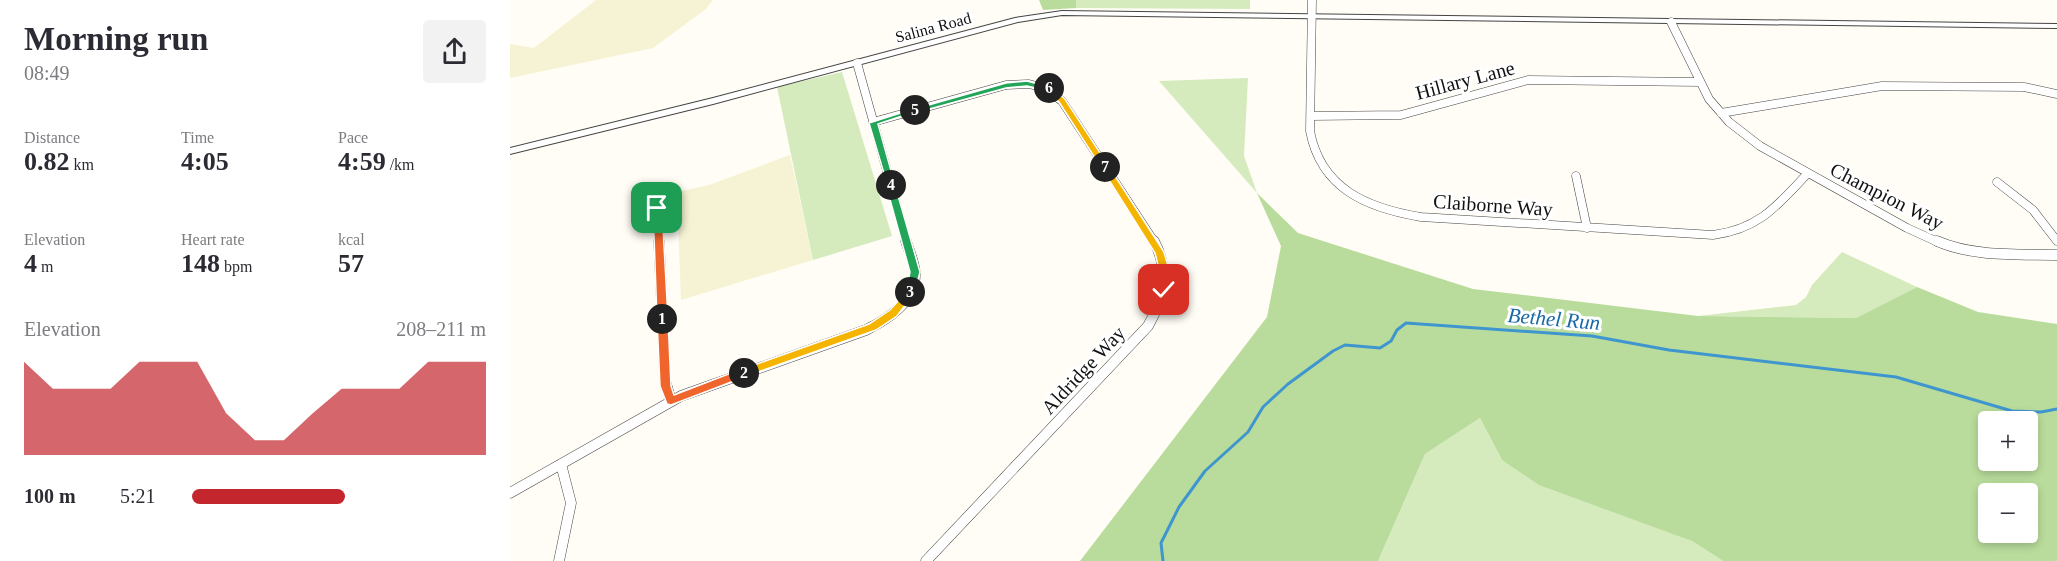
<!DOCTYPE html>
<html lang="en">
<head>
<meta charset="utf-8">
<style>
  :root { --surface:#fff; --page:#f2f2f3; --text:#2b2b33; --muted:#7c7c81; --accent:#c4262e }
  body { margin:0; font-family:"Times New Roman",serif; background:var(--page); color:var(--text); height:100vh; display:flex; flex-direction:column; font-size:22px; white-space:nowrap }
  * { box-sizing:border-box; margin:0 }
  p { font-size:20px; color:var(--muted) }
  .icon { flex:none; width:33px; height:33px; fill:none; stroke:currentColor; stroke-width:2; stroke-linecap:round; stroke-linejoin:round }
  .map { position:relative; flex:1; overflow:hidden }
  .drawer { display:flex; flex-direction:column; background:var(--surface); width:510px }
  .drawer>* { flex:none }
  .tools { position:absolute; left:1468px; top:411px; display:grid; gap:12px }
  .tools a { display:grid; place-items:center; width:60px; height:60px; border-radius:6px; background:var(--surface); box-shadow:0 3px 9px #0003; font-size:30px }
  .pin { position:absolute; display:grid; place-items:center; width:51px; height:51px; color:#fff; margin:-26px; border-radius:12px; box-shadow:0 3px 9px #0006 }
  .km { position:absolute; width:30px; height:30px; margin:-15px; border-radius:50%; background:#222; color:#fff; font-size:16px; line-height:30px; text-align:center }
  .round { display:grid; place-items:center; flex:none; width:63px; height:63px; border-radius:6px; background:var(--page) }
  .head { display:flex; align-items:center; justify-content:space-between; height:102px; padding:0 24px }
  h1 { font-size:33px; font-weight:700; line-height:45px }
  .metrics { display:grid; grid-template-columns:repeat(3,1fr); gap:9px; height:102px; padding:6px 24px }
  .metrics div { display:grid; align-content:center }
  .metrics b { font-size:26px; font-weight:700 }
  .metrics small { font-size:16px; font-weight:400 }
  .metrics p { font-size:16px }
  .chart { height:168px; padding:12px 24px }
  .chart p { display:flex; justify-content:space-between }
  .chart svg { width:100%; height:108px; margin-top:6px; fill:var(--accent); opacity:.7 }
  ul { padding:0 24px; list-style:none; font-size:20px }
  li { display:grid; grid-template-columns:96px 72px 1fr; align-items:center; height:45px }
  li i { height:15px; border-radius:8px; background:var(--accent) }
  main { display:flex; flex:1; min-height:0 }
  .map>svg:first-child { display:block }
  .farmland { fill:#f6f3d4 }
  .green { fill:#d5ebbd }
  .forest { fill:#b9dc9c; fill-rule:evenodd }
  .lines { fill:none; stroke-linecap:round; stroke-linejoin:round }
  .stream { stroke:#3f96cf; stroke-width:3 }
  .minor-far1-casing { stroke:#444; stroke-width:9 }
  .minor-casing { stroke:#444; stroke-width:11 }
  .tertiary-casing { stroke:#444; stroke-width:2 }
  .minor-far1 { stroke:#fff; stroke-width:8 }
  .minor { stroke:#fff; stroke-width:10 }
  .tertiary { fill:#fff; fill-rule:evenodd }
  .split-1 { fill:#f0652b; stroke:#fff; stroke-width:1.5 }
  .split-2 { fill:#f0652b; stroke:#fff; stroke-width:1.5 }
  .split-3 { fill:#f5b400; stroke:#fff; stroke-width:1.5 }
  .split-4 { fill:#22a559; stroke:#fff; stroke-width:1.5 }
  .split-5 { fill:#22a559; stroke:#fff; stroke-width:1.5 }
  .split-6 { fill:#22a559; stroke:#fff; stroke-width:1.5 }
  .split-7 { fill:#f5b400; stroke:#fff; stroke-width:1.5 }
  .split-8 { fill:#f5b400; stroke:#fff; stroke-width:1.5 }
  .labels { text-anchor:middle; stroke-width:6; stroke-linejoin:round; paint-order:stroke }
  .far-street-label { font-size:16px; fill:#111; stroke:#fff }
  .street-label { font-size:20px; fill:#111; stroke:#fff }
  .water-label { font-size:21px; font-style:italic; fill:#1768a6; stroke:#fff }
</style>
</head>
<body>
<main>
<section class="drawer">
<div class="head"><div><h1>Morning run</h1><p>08:49</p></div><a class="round"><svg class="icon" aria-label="share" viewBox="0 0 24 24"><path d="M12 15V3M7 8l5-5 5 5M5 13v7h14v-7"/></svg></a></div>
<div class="metrics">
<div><p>Distance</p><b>0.82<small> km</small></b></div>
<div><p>Time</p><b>4:05</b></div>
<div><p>Pace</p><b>4:59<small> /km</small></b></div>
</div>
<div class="metrics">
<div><p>Elevation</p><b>4<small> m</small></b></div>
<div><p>Heart rate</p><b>148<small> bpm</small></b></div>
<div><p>kcal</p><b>57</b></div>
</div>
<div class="chart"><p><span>Elevation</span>208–211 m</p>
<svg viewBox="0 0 160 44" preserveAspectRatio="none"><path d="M0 44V6L10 17L20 17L30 17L40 6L50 6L60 6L70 27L80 38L90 38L100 27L110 17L120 17L130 17L140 6L150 6L160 6V44z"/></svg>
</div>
<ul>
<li><b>100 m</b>5:21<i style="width:52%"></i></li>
</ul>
</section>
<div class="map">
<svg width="1547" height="561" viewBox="0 0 1547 561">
  <rect width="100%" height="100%" fill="#fffdf5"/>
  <path class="farmland" d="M86,0H203L196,9L143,48L0,78V44L24,48Z
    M280,155L303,260L171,300L167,192L199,185Z"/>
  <path class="green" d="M566,0H740V9L566,8Z
    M332,72L382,236L303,260L267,87Z
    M738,78L734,156L747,193L649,81Z
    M1332,252L1407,287L1346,318L1188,316L1286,305L1296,297L1302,285Z
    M970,418L992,460L1182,541L1213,561H868L915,454Z"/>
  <path class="forest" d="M529,0H566V8L533,10Z
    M747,193L788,233L963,289L1188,316L1346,318L1407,287L1468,312L1547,324V561H1213L1182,541L1029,485L992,460L970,418L915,454L868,561H570L757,317L771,246ZM1479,422H1518V460H1479ZM1479,494H1518V532H1479Z"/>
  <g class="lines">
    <path class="stream" d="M653,561L651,543L669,507L695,471L738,432L753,407L778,384L823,351L835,345L870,348L881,341L887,330L896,323L1082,336L1159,350L1386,377L1502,411L1531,412L1547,409"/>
    <defs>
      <path id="minor-far1" d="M802,0L800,131C811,189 857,208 911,217L1203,235C1249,229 1267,206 1297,174
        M1161,22L1199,99L1219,122L1250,146L1397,228L1430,243
        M347,63L397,243
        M1211,113L1372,86L1514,87L1547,94
        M801,116L891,115L1018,80L1190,82
        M363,122L496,85L519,84L534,88L552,101L645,243
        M1066,176L1077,228
        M1487,182L1523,210L1547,241
        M130,195C152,208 148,219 149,243"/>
      <path id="minor" d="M149,241L155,380L161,401
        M1427,241C1463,257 1508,254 1547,255
        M0,493L171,396L356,330C378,319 405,302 405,274C405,264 399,251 396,241
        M49,561L61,503L51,464
        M416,561L638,326C654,298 660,271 644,241"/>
      <path id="tertiary" d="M552,11L1547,24V28L552,15L508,22L203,104L0,154V148L203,98L505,18Z"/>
    </defs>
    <use href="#minor-far1" class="minor-far1-casing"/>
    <use href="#minor" class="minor-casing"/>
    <use href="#tertiary" class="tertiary-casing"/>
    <use href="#minor-far1" class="minor-far1"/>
    <use href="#minor" class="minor"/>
    <use href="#tertiary" class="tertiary"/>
  </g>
  <path class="split-1" d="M147,205L152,208L158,319L152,323L147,319L143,208Z"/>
  <path class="split-2" d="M152,315L158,319L161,386L164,395L234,368L237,370V376L161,405L157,404L150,386L147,319Z"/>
  <path class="split-3" d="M400,288L405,292L387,316L366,330L234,377L230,376V370L359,324L380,310Z"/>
  <path class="split-4" d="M381,182L385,185L410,272L405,292L400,296L396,292L400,272L376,185Z"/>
  <path class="split-5" d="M403,109L410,110L368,124L385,185L378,187L359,123Z"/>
  <path class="split-6" d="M517,81L543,88L539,91L517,86L496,88L405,113L401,110L496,83Z"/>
  <path class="split-7" d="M536,87H542L555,99L598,165V169H592L549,102L536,90Z"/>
  <path class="split-8" d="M592,165H598L654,252L660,273L657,293H650V273L645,253L592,169Z"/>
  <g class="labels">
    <g class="far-street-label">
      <text transform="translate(423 27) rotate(-15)" y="6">Salina Road</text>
    </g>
    <g class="street-label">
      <text transform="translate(955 80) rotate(-15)" y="7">Hillary Lane</text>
      <text transform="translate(1377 196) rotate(27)" y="7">Champion Way</text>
      <text transform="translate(983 205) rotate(4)" y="7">Claiborne Way</text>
      <text transform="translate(573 370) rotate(-47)" y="7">Aldridge Way</text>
    </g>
    <g class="water-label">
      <text transform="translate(1044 319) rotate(5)" y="7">Bethel Run</text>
    </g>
  </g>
</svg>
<div class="tools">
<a>+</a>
<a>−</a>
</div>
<div class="pin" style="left:147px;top:208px;background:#1e9e55"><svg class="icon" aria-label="arrive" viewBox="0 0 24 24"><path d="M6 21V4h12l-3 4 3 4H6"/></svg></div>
<div class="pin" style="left:654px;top:290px;background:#d93025"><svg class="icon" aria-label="check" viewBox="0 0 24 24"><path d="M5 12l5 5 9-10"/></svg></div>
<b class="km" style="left:152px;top:319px">1</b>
<b class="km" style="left:234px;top:373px">2</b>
<b class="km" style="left:400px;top:292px">3</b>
<b class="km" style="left:381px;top:185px">4</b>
<b class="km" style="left:405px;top:110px">5</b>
<b class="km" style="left:539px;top:88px">6</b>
<b class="km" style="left:595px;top:167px">7</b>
</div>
</main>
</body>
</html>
